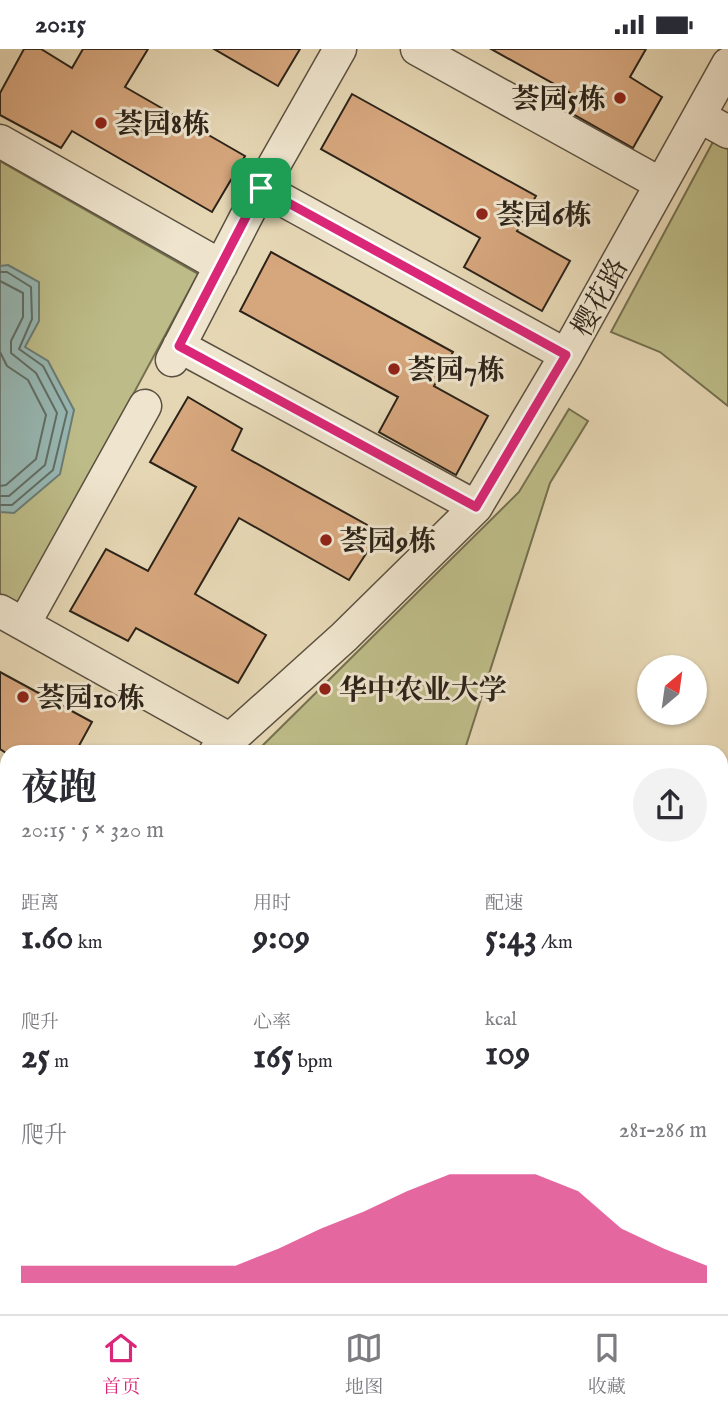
<!DOCTYPE html>
<html lang="zh">
<head>
<meta charset="utf-8">
<style>
  :root { --surface:#fff; --page:#f2f2f3; --text:#2b2b33; --muted:#7c7c81; --line:#e1e1e2; --accent:#db2777 }
  body { margin:0; font-family:"IM FELL English","Noto Serif SC",serif; background:var(--page); color:var(--text); height:100vh; display:flex; flex-direction:column; font-size:26px; white-space:nowrap }
  * { box-sizing:border-box; margin:0 }
  p { font-size:23px; color:var(--muted) }
  .icon { flex:none; width:38px; height:38px; fill:none; stroke:currentColor; stroke-width:2; stroke-linecap:round; stroke-linejoin:round }
  .map { position:relative; flex:1; overflow:hidden }
  .panel { position:absolute; left:0px; top:696px; width:728px; height:569px; display:flex; flex-direction:column; background:var(--surface); border-radius:21px 21px 0 0; box-shadow:0 2px 5px #0004 }
  .panel>* { flex:none }
  .needle { width:46px; rotate:29deg }
  .controls { position:absolute; left:637px; top:606px; display:grid; gap:14px }
  .controls a { display:grid; place-items:center; width:70px; height:70px; border-radius:50%; background:var(--surface); box-shadow:0 2px 5px #0004; font-size:35px }
  .pin { position:absolute; display:grid; place-items:center; width:60px; height:60px; color:#fff; margin:-30px; border-radius:14px; box-shadow:0 4px 10px #0006 }
  .round { display:grid; place-items:center; flex:none; width:74px; height:74px; border-radius:37px; background:var(--page) }
  .overview { display:flex; align-items:center; justify-content:space-between; height:119px; padding:0 21px }
  h1 { font-size:38px; font-weight:700; line-height:52px }
  .stats { display:grid; grid-template-columns:repeat(3,1fr); gap:10px; height:119px; padding:7px 21px }
  .stats div { display:grid; align-content:center }
  .stats b { font-size:35px; font-weight:700 }
  .stats small { font-size:19px; font-weight:400 }
  .stats p { font-size:19px }
  .chart { height:196px; padding:14px 21px }
  .chart p { display:flex; justify-content:space-between }
  .chart svg { width:100%; height:126px; margin-top:7px; fill:var(--accent); opacity:.7 }
  .status { display:flex; justify-content:space-between; align-items:center; height:49px; padding:0 35px; background:var(--surface); direction:ltr }
  .status svg { height:19px; fill:currentColor }
  .tab-bar { display:flex; justify-content:space-around; align-items:center; height:98px; border-top:2px solid var(--line); background:var(--surface); font-size:19px; color:var(--muted) }
  .tab-bar a { display:grid; justify-items:center; gap:4px }
  .tab-bar .selected { color:var(--accent) }
  .map>svg:first-child { display:block }
  .green { fill:#bdbc88; stroke:#747050; stroke-width:2 }
  .water { fill:#97b8b4; stroke:#6c7c76; stroke-width:2 }
  .lines { fill:none; stroke-linecap:round; stroke-linejoin:round }
  .shore { stroke:#616e66; stroke-width:2 }
  .building { fill:#d6a67d; stroke:#2b2319; stroke-width:2 }
  .minor-casing { stroke:#5a5040; stroke-width:35 }
  .minor { stroke:#efe5ce; stroke-width:32 }
  .route-casing { stroke:#fff; stroke-width:14 }
  .route { stroke:#db2777; stroke-width:9 }
  .poi-dot { fill:#8f2418; stroke:#efe5ce; stroke-width:2.5 }
  .labels { text-anchor:middle; stroke-width:6; stroke-linejoin:round; paint-order:stroke }
  .poi-label { font-size:28px; font-weight:bold; fill:#2b2319; stroke:#efe5ce; text-anchor:start }
  .street-label { font-size:28px; fill:#2b2319; stroke:#efe5ce }
</style>
</head>
<body>
<div class="status"><b>20:15</b><svg viewBox="0 0 49 12"><path d="M0 12V9h3v3zM5 12V6h3v6zM10 12V3h3v9zM15 12V0h3v12zM26 1h20v11H26zM47 4h2v5h-2z"/></svg></div>
<div class="map">
<svg width="728" height="1265" viewBox="0 0 728 1265">
  <rect width="100%" height="100%" fill="#e6d7b4"/>
  <filter id="stains"><feTurbulence type="fractalNoise" baseFrequency=".00286" numOctaves="4"/><feColorMatrix values="0 0 0 0 .2 0 0 0 0 .09 0 0 0 0 .02 0 0 0 .5 -.17"/></filter>
  <radialGradient id="worn" r=".72"><stop offset=".6" stop-color="#630" stop-opacity="0"/><stop offset="1" stop-color="#630" stop-opacity=".3"/></radialGradient>
  <path class="green" d="M714,91L728,99V357L660,303L611,283Z
    M0,112L198,225L18,559L0,549Z
    M569,360L588,372L550,434L464,703H256L519,443Z
    M7,893V1008L0,1006V898Z
    M0,1011L7,1014V1258H365L363,1265H0Z"/>
  <path class="water" d="M8,216L39,233V272L25,298L48,312L74,361L60,425L14,464L0,463V217Z
    M721,929L728,930V1088L721,1087Z
    M721,1109L728,1111V1249L721,1248Z"/>
  <g class="lines">
    <path class="shore" d="M0,223H7L31,238L32,270L19,300L43,317L67,363L53,421L12,456H0
      M0,232L23,244V268L11,292V304L36,324L57,364L45,416L9,447H0
      M0,303L7,317L28,331L46,366L36,410L6,436L0,437"/>
  </g>
  <path class="building" d="M24,0H41L72,19L83,0H148L125,38L245,107L212,163L72,82L61,99L0,66V44Z
    M214,0H300L278,37Z
    M491,0H646L630,28L662,48L633,99L573,65L581,50Z
    M352,45L536,147L517,182L570,212L542,262L464,218L480,189L321,100Z
    M271,203L453,303L434,337L488,367L456,426L379,383L398,348L240,262Z
    M188,348L242,380L232,401L380,483L349,531L239,469L195,545L266,586L238,634L136,579L128,592L70,562L106,500L148,522L196,438L150,413Z
    M0,623L92,673L75,704H6L0,700Z"/>
  <g class="lines">
    <defs>
      <path id="minor" d="M417,0L661,135
        M699,67L728,83
        M0,92L221,217
        M261,139L566,306
        M179,297L476,458
        M172,311L261,139L340,0
        M0,562L231,691
        M24,575L145,357
        M215,704L344,588L476,458L566,306L728,15
        M0,864L7,859
        M721,889L728,890
        M0,1011L7,1014
        M363,1265L365,1258"/>
    </defs>
    <use href="#minor" class="minor-casing"/>
    <use href="#minor" class="minor"/>
  </g>
  <g class="lines">
    <defs>
      <path id="route" d="M261,139L566,306L476,458L179,297Z"/>
    </defs>
    <use href="#route" class="route-casing"/>
    <use href="#route" class="route"/>
  </g>
  <g class="poi-dot">
    <circle cx="620" cy="49" r="7"/>
    <circle cx="101" cy="74" r="7"/>
    <circle cx="482" cy="165" r="7"/>
    <circle cx="394" cy="320" r="7"/>
    <circle cx="326" cy="491" r="7"/>
    <circle cx="325" cy="640" r="7"/>
    <circle cx="23" cy="648" r="7"/>
  </g>
  <g class="labels">
    <g class="poi-label">
      <text x="606" y="59" text-anchor="end">荟园5栋</text>
      <text x="115" y="84">荟园8栋</text>
      <text x="496" y="175">荟园6栋</text>
      <text x="408" y="330">荟园7栋</text>
      <text x="340" y="501">荟园9栋</text>
      <text x="339" y="650">华中农业大学</text>
      <text x="37" y="658">荟园10栋</text>
    </g>
    <g class="street-label">
      <text transform="translate(599 248) rotate(-61)" y="10">樱花路</text>
    </g>
  </g>
  <rect width="100%" height="100%" filter="url(#stains)"/>
  <rect width="100%" height="100%" fill="url(#worn)"/>
</svg>
<div class="controls">
<a><svg class="needle" viewBox="-14 -14 28 28"><path d="M0-13l5 13h-10z" fill="#e53935"/><path d="M0 13l5-13h-10z" fill="#7c7c81"/></svg></a>
</div>
<div class="pin" style="left:261px;top:139px;background:#1e9e55"><svg class="icon" aria-label="arrive" viewBox="0 0 24 24"><path d="M6 21V4h12l-3 4 3 4H6"/></svg></div>
<section class="panel">
<div class="overview"><div><h1>夜跑</h1><p>20:15 · 5 × 320 m</p></div><a class="round"><svg class="icon" aria-label="share" viewBox="0 0 24 24"><path d="M12 15V3M7 8l5-5 5 5M5 13v7h14v-7"/></svg></a></div>
<div class="stats">
<div><p>距离</p><b>1.60<small> km</small></b></div>
<div><p>用时</p><b>9:09</b></div>
<div><p>配速</p><b>5:43<small> /km</small></b></div>
</div>
<div class="stats">
<div><p>爬升</p><b>25<small> m</small></b></div>
<div><p>心率</p><b>165<small> bpm</small></b></div>
<div><p>kcal</p><b>109</b></div>
</div>
<div class="chart"><p><span>爬升</span>281–286 m</p>
<svg viewBox="0 0 160 44" preserveAspectRatio="none"><path d="M0 44V38L10 38L20 38L30 38L40 38L50 38L60 32L70 25L80 19L90 12L100 6L110 6L120 6L130 12L140 25L150 32L160 38V44z"/></svg>
</div>
</section>
</div>
<nav class="tab-bar">
<a class="selected"><svg class="icon" aria-label="home" viewBox="0 0 24 24"><path d="M3 11l9-7 9 7M6 9v11h12V9"/></svg>首页</a>
<a><svg class="icon" aria-label="map" viewBox="0 0 24 24"><path d="M3 6l6-2 6 2 6-2v14l-6 2-6-2-6 2zM9 4v14M15 6v14"/></svg>地图</a>
<a><svg class="icon" aria-label="saved" viewBox="0 0 24 24"><path d="M7 4h10v16l-5-4-5 4z"/></svg>收藏</a>
</nav>
</body>
</html>
